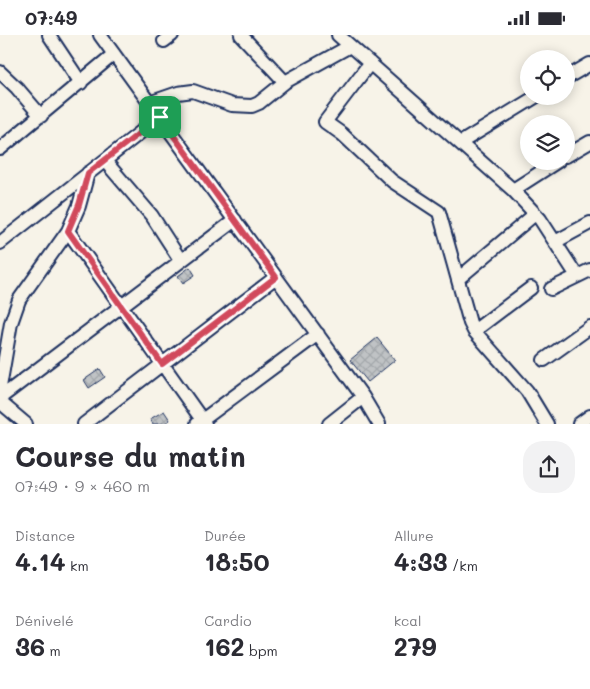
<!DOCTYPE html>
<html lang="fr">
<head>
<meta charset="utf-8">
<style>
  :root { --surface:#fff; --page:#f2f2f3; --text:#2b2b33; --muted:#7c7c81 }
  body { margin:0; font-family:Mali,sans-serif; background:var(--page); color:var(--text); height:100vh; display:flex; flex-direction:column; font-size:19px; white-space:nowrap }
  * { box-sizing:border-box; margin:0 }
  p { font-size:16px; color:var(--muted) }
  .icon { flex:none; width:28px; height:28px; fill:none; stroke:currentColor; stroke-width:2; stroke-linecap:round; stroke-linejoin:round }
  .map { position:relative; height:389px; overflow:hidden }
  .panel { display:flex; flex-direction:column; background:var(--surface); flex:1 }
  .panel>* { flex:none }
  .controls { position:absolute; left:520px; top:15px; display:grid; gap:10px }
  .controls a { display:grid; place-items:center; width:55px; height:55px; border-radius:50%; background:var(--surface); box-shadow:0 2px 12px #0003; font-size:25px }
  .pin { position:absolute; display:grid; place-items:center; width:42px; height:42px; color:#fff; margin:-21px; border-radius:10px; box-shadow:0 2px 8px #0006 }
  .round { display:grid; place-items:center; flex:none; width:52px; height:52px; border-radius:20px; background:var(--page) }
  .head { display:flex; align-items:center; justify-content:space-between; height:85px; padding:0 15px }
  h1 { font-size:28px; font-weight:700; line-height:38px }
  .stats { display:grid; grid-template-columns:repeat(3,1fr); gap:8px; height:85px; padding:5px 15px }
  .stats div { display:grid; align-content:center }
  .stats b { font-size:25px; font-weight:700 }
  .stats small { font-size:14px; font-weight:400 }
  .stats p { font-size:14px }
  .status { display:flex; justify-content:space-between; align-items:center; height:35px; padding:0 25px; background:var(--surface); direction:ltr }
  .status svg { height:14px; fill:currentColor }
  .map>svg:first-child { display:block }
  .building { fill:url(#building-cross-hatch); stroke:#1b2f5e }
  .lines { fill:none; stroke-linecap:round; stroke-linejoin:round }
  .minor-casing { stroke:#1b2f5e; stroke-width:16 }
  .minor { stroke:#f7f3e8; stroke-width:12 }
  .route-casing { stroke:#fff; stroke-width:10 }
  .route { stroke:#d1495b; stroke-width:6 }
</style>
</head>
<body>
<div class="status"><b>07:49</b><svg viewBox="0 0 49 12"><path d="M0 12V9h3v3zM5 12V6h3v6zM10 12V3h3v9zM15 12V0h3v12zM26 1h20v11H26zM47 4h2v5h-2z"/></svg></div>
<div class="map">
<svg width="590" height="389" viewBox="0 0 590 389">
  <defs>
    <pattern id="building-cross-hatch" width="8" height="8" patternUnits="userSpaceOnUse" patternTransform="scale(1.25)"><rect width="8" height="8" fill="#c0c3c5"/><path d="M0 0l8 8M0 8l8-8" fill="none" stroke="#a4a8ac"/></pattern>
  </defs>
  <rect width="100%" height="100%" fill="#f7f3e8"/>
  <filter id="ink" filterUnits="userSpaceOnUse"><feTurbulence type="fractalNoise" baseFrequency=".02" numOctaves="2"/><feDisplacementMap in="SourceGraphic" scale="10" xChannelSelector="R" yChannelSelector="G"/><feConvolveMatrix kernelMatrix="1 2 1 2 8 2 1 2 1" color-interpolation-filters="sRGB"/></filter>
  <g filter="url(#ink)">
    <path class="building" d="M190,232L195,240L183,248L178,241Z
      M377,303L395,325L368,347L350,325Z
      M100,334L105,342L89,353L84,345Z
      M164,376L170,385L164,389H153L150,384Z"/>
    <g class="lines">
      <defs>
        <path id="minor" d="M49,0L81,48
          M100,0L363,362L379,389
          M241,0L285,47
          M338,0L513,155L540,184L577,241
          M164,6L172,0
          M370,28L325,87L342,99L392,146L439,177L470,288L474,296L527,356L547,389
          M0,37L17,53L41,81
          M566,43L590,29
          M149,68L178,58L193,56L232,70L252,71L259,68L285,47L350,11
          M460,108L537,61
          M0,114L114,19
          M566,121L590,107
          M105,126L152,181L181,226
          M513,155L558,126
          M68,196L205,389
          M555,207L590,188
          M0,208L160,82
          M458,244L535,179
          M551,254L590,235
          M474,296L531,253
          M544,325L590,292
          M0,352L11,288L19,265L68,196L79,171L88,138
          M0,363L235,185
          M0,367L26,389
          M84,389L276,242
          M197,389L318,299
          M329,389L363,362
          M579,389L590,381"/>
      </defs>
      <use href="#minor" class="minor-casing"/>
      <use href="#minor" class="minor"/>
    </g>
  </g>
  <g class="lines" filter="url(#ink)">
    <defs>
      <path id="route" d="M160,82L276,242L162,329L68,196L79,170L88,138Z"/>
    </defs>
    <use href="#route" class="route-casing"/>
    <use href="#route" class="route"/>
  </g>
</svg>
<div class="controls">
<a><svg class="icon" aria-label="locate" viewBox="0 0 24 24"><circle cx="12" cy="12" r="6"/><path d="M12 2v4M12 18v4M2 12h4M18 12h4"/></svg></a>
<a><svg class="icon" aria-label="layers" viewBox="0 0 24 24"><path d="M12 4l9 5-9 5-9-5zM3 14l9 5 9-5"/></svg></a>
</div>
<div class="pin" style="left:160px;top:82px;background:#1e9e55"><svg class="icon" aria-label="arrive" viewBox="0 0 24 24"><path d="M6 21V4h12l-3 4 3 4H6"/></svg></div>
</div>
<section class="panel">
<div class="head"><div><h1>Course du matin</h1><p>07:49 · 9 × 460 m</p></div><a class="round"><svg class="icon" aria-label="share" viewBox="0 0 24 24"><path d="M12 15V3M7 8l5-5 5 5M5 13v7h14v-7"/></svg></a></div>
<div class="stats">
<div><p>Distance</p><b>4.14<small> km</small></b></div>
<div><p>Durée</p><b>18:50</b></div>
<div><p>Allure</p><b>4:33<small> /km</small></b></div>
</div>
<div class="stats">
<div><p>Dénivelé</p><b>36<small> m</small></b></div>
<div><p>Cardio</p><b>162<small> bpm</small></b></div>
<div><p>kcal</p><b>279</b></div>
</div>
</section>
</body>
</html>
